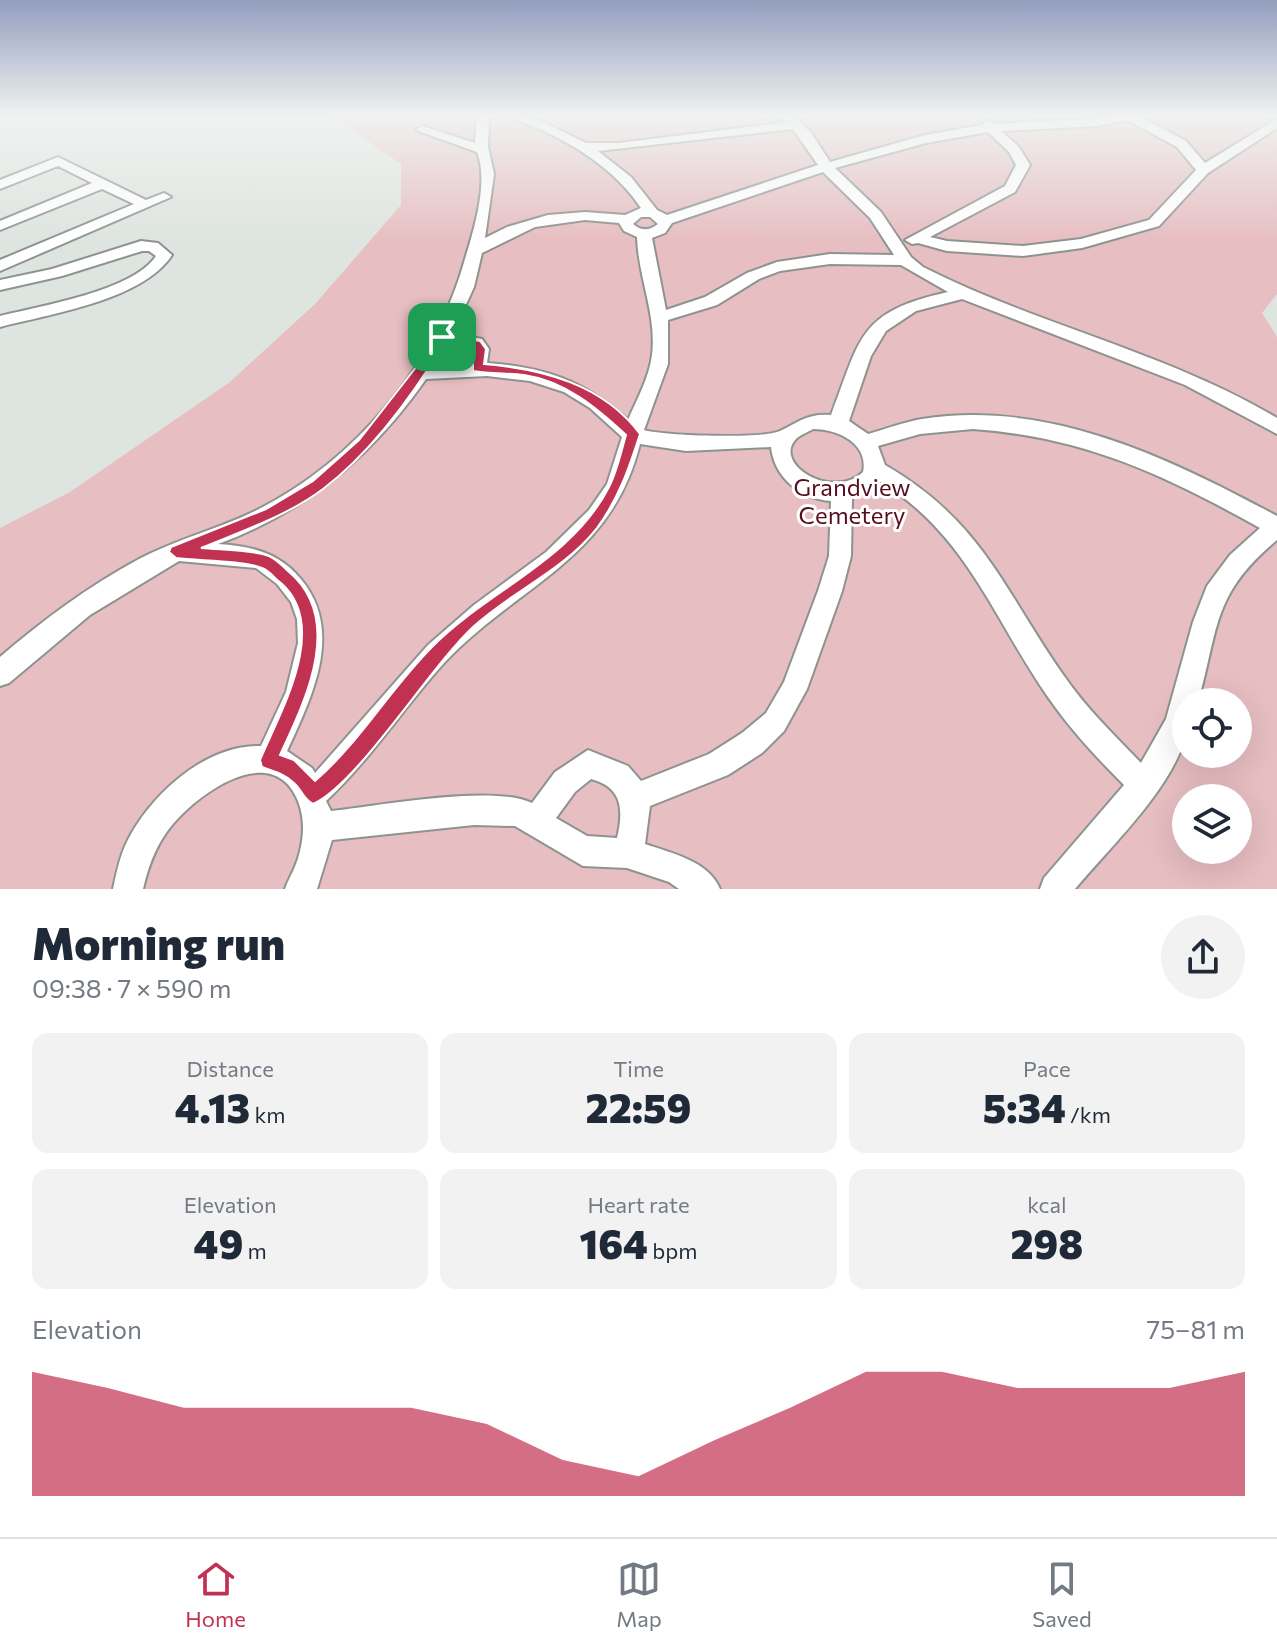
<!DOCTYPE html>
<html lang="en">
<head>
<meta charset="utf-8">
<style>
  :root { --surface:#fff; --page:#f2f2f3; --text:#1f2937; --muted:#747a83; --line:#e0e1e3; --accent:#c13152 }
  body { margin:0; font-family:Commissioner,sans-serif; background:var(--page); color:var(--text); height:100vh; display:flex; flex-direction:column; font-size:30px; white-space:nowrap }
  * { box-sizing:border-box; margin:0 }
  p { font-size:26px; color:var(--muted) }
  .icon { flex:none; width:44px; height:44px; fill:none; stroke:currentColor; stroke-width:2; stroke-linecap:round; stroke-linejoin:round }
  .map { position:relative; height:889px; overflow:hidden }
  .sheet { display:flex; flex-direction:column; background:var(--surface); flex:1 }
  .sheet>* { flex:none }
  .controls { position:absolute; left:1172px; top:688px; display:grid; gap:16px }
  .controls a { display:grid; place-items:center; width:80px; height:80px; border-radius:50%; background:var(--surface); box-shadow:0 8px 32px #0002; font-size:40px }
  .pin { position:absolute; display:grid; place-items:center; width:68px; height:68px; color:#fff; margin:-34px; border-radius:16px; box-shadow:0 4px 12px #0006 }
  .round { display:grid; place-items:center; flex:none; width:84px; height:84px; border-radius:42px; background:var(--page) }
  .overview { display:flex; align-items:center; justify-content:space-between; height:136px; padding:0 32px }
  h1 { font-size:44px; font-weight:800; line-height:60px }
  .figures { display:grid; grid-template-columns:repeat(3,1fr); gap:12px; height:136px; padding:8px 32px }
  .figures div { display:grid; align-content:center; border-radius:16px; background:var(--page); text-align:center }
  .figures b { font-size:40px; font-weight:800 }
  .figures small { font-size:22px; font-weight:400 }
  .figures p { font-size:22px }
  .chart { height:224px; padding:16px 32px }
  .chart p { display:flex; justify-content:space-between }
  .chart svg { width:100%; height:144px; margin-top:8px; fill:var(--accent); opacity:.7 }
  .tabs { display:flex; justify-content:space-around; align-items:center; height:112px; border-top:2px solid var(--line); background:var(--surface); font-size:22px; color:var(--muted) }
  .tabs a { display:grid; justify-items:center; gap:4px }
  .tabs .current { color:var(--accent) }
  .map>svg:first-child { display:block }
  .green { fill:#e7bec2; fill-rule:evenodd }
  .lines { fill:none; stroke-linecap:round; stroke-linejoin:round }
  .minor-casing { stroke:#8e9390; stroke-width:4 }
  .minor { fill:#fff; fill-rule:evenodd }
  .route { fill:#c13152; stroke:#fff; stroke-width:2; fill-rule:evenodd }
  .labels { text-anchor:middle; stroke-width:6; stroke-linejoin:round; paint-order:stroke }
  .park-label { font-size:24px; fill:#550d1f; stroke:#fff }
</style>
</head>
<body>
<div class="map">
<svg width="1277" height="889" viewBox="0 0 1277 889">
  <rect width="100%" height="100%" fill="#dee4e0"/>
  <path class="green" d="M331,116H1277V294L1262,313L1277,337V889H0V528L70,492L230,382L316,303L401,205V164ZM1186,702H1238V754H1186ZM1186,798H1238V850H1186Z"/>
  <g class="lines">
    <defs>
      <path id="minor" d="M477,116H489L488,147L494,174L485,238L507,227L548,215L585,212L625,215L641,208C619,175 585,151 550,134C538,127 522,124 510,116L539,120L586,143H619L787,122L781,116H794L812,134L830,162L925,135L982,125L988,121L994,124L1139,116L1186,141L1205,163L1277,119V128L1208,173L1159,226L1082,248L1023,256L947,251L918,243L912,244L905,240L1005,186L1016,165L1009,152L988,132L926,143L835,168L881,212L911,257L923,267C1037,325 1166,352 1277,418V434L1185,385L962,299L916,311L886,331L871,356L849,421L868,434C886,429 904,422 922,419C1048,399 1169,458 1277,516V540C1212,594 1219,627 1198,702H1186C1186,714 1188,728 1185,739C1168,793 1111,846 1075,889H1040L1044,878L1124,785C1097,758 1070,729 1048,697C993,618 966,533 879,481L870,491L852,498L851,556L842,591L807,689L784,731L762,753L728,775L650,806L645,844C671,853 709,861 720,889H679L669,882L627,868L583,866L515,826L474,825L332,840L317,889H285C289,878 296,867 299,855C304,837 305,819 298,801C272,737 191,797 166,833C154,850 148,868 143,889H113C116,875 119,860 125,846C147,798 204,744 261,746L286,692L298,643L297,619L291,602L277,584L256,568L179,561L90,615L9,683L0,686V657C43,620 89,586 139,559C177,539 219,529 257,510C355,461 436,364 465,259C474,229 489,182 477,152L416,130L422,126L475,143ZM1127,120L1177,147L1196,170L1149,220L1081,239L1023,246L947,241L930,237L1015,192L1030,165L1019,147L1001,131L1098,126ZM793,129L818,165L667,215L657,210L631,177L598,151ZM823,172L870,218L894,255L830,254L777,262L747,273L705,297L666,310L652,238L665,233L672,223ZM641,217H650L658,224C649,231 641,231 633,224ZM585,220L619,223L624,231L637,237C638,277 657,315 652,355C649,378 637,399 628,420C584,381 546,367 487,363L489,349L482,339L453,333L474,287L482,253L535,227ZM830,264L901,265L948,292C858,312 861,337 831,415C808,413 799,422 780,431C762,439 664,436 644,430L668,364V320L717,305L759,279L780,271ZM448,344L470,348L469,364L435,365ZM487,376L530,381L564,392L590,408L622,437L607,484L589,510L546,552L474,605L428,645L315,773L312,768L287,751C312,697 345,630 300,578C278,552 251,546 218,544C306,512 373,455 426,379ZM813,429C837,429 869,443 863,472C833,501 772,464 796,439C800,435 808,432 813,429ZM973,429C1084,437 1163,474 1260,528L1230,555L1207,586L1193,622L1166,719L1141,763C1114,735 1086,708 1064,676C1003,589 982,521 885,465L878,446L920,434ZM640,444L686,451L771,447C774,477 800,499 831,501L829,556L818,591L784,682L766,713L742,733L709,754L641,781L628,766L588,750L555,772L532,803C494,784 377,806 331,811L326,801C371,759 404,707 445,662C519,584 611,560 640,444ZM591,779C622,787 624,809 617,838L587,836L556,818L575,792Z
        M58,157L146,200L164,193L171,197L0,271V260L134,204L102,189L0,230V221L92,183L58,166L0,189V180Z
        M141,241L158,243L172,255C143,300 50,314 0,327V316C40,306 133,291 156,256L149,251H142L62,276L0,290V280L52,269Z"/>
    </defs>
    <use href="#minor" class="minor-casing"/>
    <use href="#minor" class="minor"/>
  </g>
  <linearGradient id="sky" x2="0" y2="1"><stop stop-color="#939dbe"/><stop offset="0.48" stop-color="#f0f3f1"/><stop offset="1" stop-color="#f0f3f1" stop-opacity="0"/></linearGradient>
  <rect width="1277" height="241" fill="url(#sky)"/>
  <path class="route" d="M442,334L480,341L486,349L484,364C542,369 603,384 640,434C629,468 619,498 597,528C563,571 512,591 473,627C430,667 357,785 313,804C303,799 302,790 294,783C285,774 274,771 262,767L260,760C279,714 331,627 281,583C275,579 269,570 262,568C240,560 200,561 176,558L169,552L171,547L266,509L313,481L359,440ZM445,342L473,347V371C490,374 507,373 524,375C565,381 597,408 626,435C621,452 617,472 609,487C572,560 487,591 432,647C390,689 360,742 315,781L294,760L280,755C305,701 346,619 288,571C283,566 276,559 269,556C249,549 222,550 201,548C242,531 287,516 323,489C373,451 413,395 445,342Z"/>
  <g class="labels">
    <g class="park-label">
      <text x="852" y="496">Grandview<tspan x="852" dy="28">Cemetery</tspan></text>
    </g>
  </g>
</svg>
<div class="controls">
<a><svg class="icon" aria-label="locate" viewBox="0 0 24 24"><circle cx="12" cy="12" r="6"/><path d="M12 2v4M12 18v4M2 12h4M18 12h4"/></svg></a>
<a><svg class="icon" aria-label="layers" viewBox="0 0 24 24"><path d="M12 4l9 5-9 5-9-5zM3 14l9 5 9-5"/></svg></a>
</div>
<div class="pin" style="left:442px;top:337px;background:#1e9e55"><svg class="icon" aria-label="arrive" viewBox="0 0 24 24"><path d="M6 21V4h12l-3 4 3 4H6"/></svg></div>
</div>
<section class="sheet">
<div class="overview"><div><h1>Morning run</h1><p>09:38 · 7 × 590 m</p></div><a class="round"><svg class="icon" aria-label="share" viewBox="0 0 24 24"><path d="M12 15V3M7 8l5-5 5 5M5 13v7h14v-7"/></svg></a></div>
<div class="figures">
<div><p>Distance</p><b>4.13<small> km</small></b></div>
<div><p>Time</p><b>22:59</b></div>
<div><p>Pace</p><b>5:34<small> /km</small></b></div>
</div>
<div class="figures">
<div><p>Elevation</p><b>49<small> m</small></b></div>
<div><p>Heart rate</p><b>164<small> bpm</small></b></div>
<div><p>kcal</p><b>298</b></div>
</div>
<div class="chart"><p><span>Elevation</span>75–81 m</p>
<svg viewBox="0 0 160 44" preserveAspectRatio="none"><path d="M0 44V6L10 11L20 17L30 17L40 17L50 17L60 22L70 33L80 38L90 27L100 17L110 6L120 6L130 11L140 11L150 11L160 6V44z"/></svg>
</div>
</section>
<nav class="tabs">
<a class="current"><svg class="icon" aria-label="home" viewBox="0 0 24 24"><path d="M3 11l9-7 9 7M6 9v11h12V9"/></svg>Home</a>
<a><svg class="icon" aria-label="map" viewBox="0 0 24 24"><path d="M3 6l6-2 6 2 6-2v14l-6 2-6-2-6 2zM9 4v14M15 6v14"/></svg>Map</a>
<a><svg class="icon" aria-label="saved" viewBox="0 0 24 24"><path d="M7 4h10v16l-5-4-5 4z"/></svg>Saved</a>
</nav>
</body>
</html>
